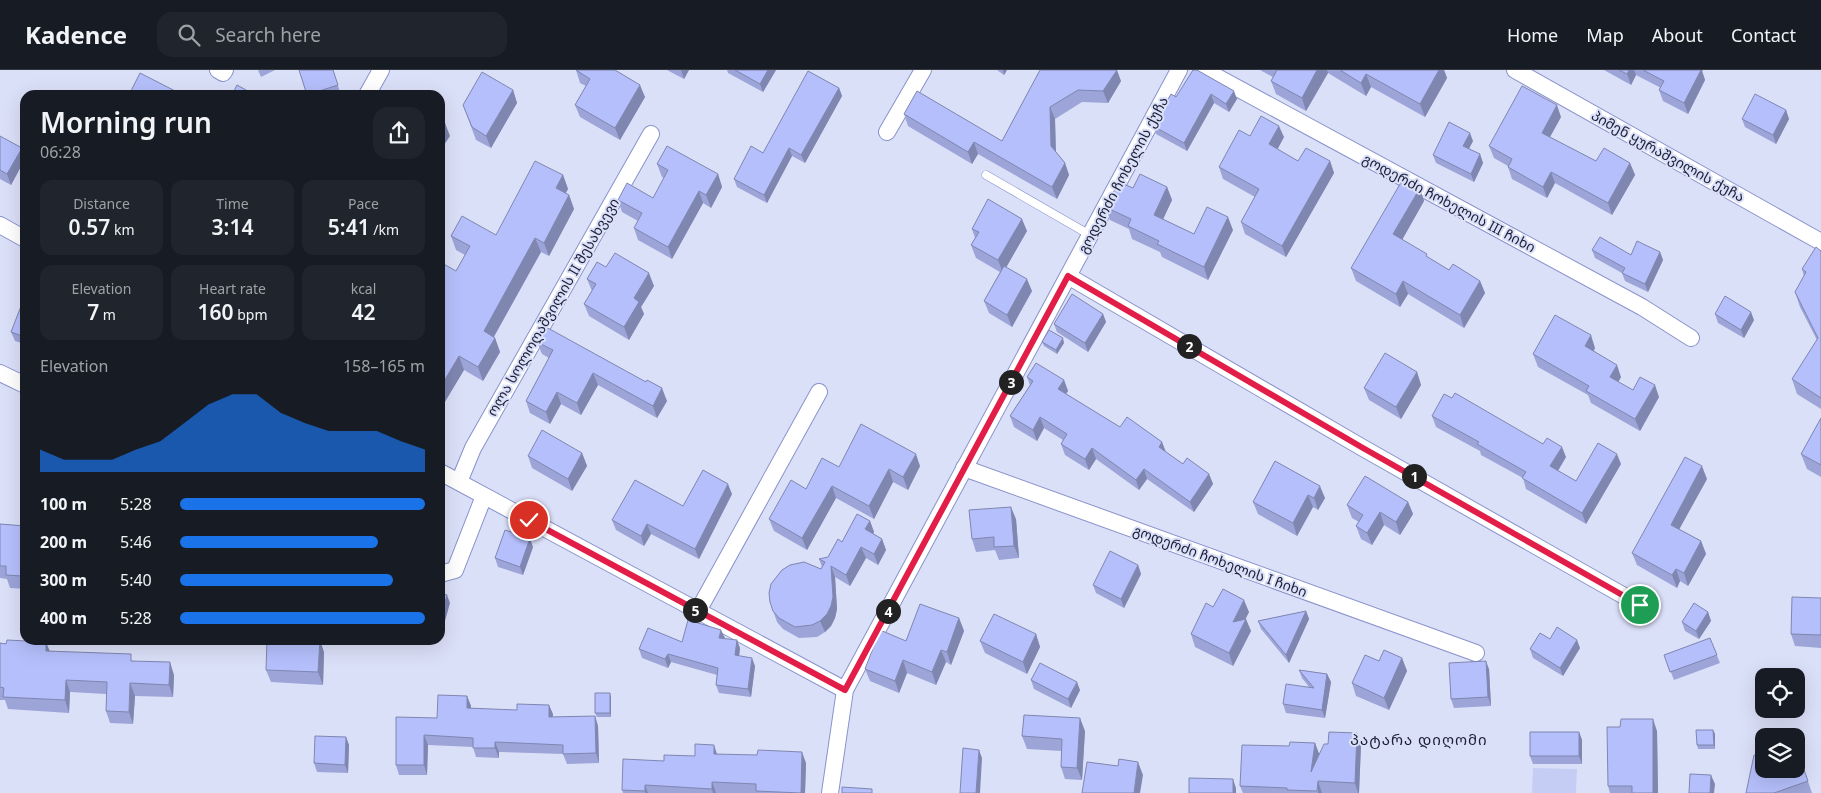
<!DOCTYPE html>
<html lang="en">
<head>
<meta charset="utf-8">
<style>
  :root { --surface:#171b24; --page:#20242c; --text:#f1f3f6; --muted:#9ea1a6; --line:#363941; --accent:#1a73e8 }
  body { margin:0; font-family:"Noto Sans","Noto Sans Georgian",sans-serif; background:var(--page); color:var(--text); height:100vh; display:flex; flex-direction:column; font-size:19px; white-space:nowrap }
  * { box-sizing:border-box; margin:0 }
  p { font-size:16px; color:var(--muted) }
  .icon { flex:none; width:28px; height:28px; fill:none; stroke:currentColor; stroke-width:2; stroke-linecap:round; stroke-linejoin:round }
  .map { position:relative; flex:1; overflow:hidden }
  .panel { position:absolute; left:20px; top:20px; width:425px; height:555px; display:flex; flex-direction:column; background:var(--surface); border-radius:15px; box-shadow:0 5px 20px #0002 }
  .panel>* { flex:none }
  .buttons { position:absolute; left:1755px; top:598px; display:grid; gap:10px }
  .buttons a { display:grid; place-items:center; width:50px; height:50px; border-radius:10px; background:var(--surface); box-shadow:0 5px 20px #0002; font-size:25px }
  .pin { position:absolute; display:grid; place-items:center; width:42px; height:42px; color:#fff; margin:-21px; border:2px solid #fff; border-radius:50%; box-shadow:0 1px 5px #0007 }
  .km { position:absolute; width:25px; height:25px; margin:-12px; border-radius:50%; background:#222; color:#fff; font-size:14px; line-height:25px; text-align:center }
  .round { display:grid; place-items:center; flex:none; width:52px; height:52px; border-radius:15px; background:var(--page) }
  .headline { display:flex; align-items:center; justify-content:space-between; height:85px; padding:0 20px }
  h1 { font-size:28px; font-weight:600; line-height:38px }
  .metrics { display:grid; grid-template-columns:repeat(3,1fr); gap:8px; height:85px; padding:5px 20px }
  .metrics div { display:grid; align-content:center; border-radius:12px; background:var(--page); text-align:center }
  .metrics b { font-size:21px; font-weight:600 }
  .metrics small { font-size:14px; font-weight:400 }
  .metrics p { font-size:14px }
  .chart { height:140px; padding:10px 20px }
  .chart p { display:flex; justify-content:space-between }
  .chart svg { width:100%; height:90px; margin-top:5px; fill:var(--accent); opacity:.7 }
  ul { padding:0 20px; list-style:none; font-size:16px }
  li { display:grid; grid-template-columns:80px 60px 1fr; align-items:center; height:38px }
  li i { height:12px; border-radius:6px; background:var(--accent) }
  header { display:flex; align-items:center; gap:30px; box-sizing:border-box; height:70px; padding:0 25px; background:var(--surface); border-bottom:1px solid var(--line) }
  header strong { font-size:24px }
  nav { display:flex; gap:28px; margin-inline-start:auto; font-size:18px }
  .search { width:350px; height:45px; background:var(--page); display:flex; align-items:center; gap:12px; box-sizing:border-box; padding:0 18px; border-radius:15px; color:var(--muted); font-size:19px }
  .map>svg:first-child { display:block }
  .green { fill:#c6cdf5 }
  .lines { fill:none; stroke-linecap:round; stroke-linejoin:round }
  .lane-casing { stroke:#8992cb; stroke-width:9 }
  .street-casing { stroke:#8992cb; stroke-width:18 }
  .lane { stroke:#fff; stroke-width:8 }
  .street { stroke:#fff; stroke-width:16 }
  .wall { fill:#9ca4d8 }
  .shaded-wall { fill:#7f86b0 }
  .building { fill:#b5bffb; stroke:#7f86b0 }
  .route-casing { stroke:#fff; stroke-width:10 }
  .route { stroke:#e11d48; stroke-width:6 }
  .labels { text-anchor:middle; stroke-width:4; stroke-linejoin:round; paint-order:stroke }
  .street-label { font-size:14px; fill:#1b1e35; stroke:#dbe0f9 }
  .neighbourhood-label { font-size:15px; letter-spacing:1px; fill:#1b1e35; stroke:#dbe0f9 }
</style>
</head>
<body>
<header>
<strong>Kadence</strong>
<div class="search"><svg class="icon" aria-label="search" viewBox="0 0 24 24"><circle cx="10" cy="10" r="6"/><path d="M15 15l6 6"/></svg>Search here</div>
<nav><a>Home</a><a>Map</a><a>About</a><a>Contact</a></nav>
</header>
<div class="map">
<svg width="1821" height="723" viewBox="0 0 1821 723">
  <rect width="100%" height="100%" fill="#dbe0f9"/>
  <path class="green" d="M1533,698L1577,699L1576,723H1532Z"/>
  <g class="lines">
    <defs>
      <path id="lane" d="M986,105L1090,165"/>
      <path id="street" d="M218,0L223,3L225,0
        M1204,0L1642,237L1691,268
        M1515,0L1821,172
        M367,25L381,0
        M887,62L923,0
        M0,155L25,169
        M1068,206L1363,378L1640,535
        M0,303L25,315
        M964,398L1476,583
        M440,402L845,620
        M459,412L473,378L651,64
        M440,504L455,500L484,426
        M698,541L819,322
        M830,723L845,620L1179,0"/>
    </defs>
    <use href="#lane" class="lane-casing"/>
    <use href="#street" class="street-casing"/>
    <use href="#lane" class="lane"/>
    <use href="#street" class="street"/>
  </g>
  <path class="wall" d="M258,0H275L261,7Z
    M299,0H333L341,25H307Z
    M576,0L645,27L620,70L580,47L575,35L586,16L580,13Z
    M667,0H689L684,9Z
    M727,0H776L763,22L728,3Z
    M997,0H1007L1004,5Z
    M1040,0L1121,11L1108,33L1082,32L1055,49L1056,82L1065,93L1069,105L1057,129L978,84L972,94L908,56L904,44L1002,71Z
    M1193,0L1237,29L1229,42L1214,33L1187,81L1156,64L1153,56L1176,27Z
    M1260,0H1444L1447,8L1425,47L1371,17L1366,26L1328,3L1306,41L1276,24L1271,11L1273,7Z
    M1604,0H1703L1702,1L1705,10L1688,44L1663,31L1659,20L1661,18L1636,5L1631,15Z
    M839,18L842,26L805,93L792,86L767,133L737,117L734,109L763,83Z
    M513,20L517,33L491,78L476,70L463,35Z
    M1786,40L1789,49L1776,74L1745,57L1742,49Z
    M1561,47L1550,67L1596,91L1630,93L1635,105L1612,145L1555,113L1547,128L1512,109L1508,97V96L1494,88L1489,76Z
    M0,66L25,87V89L11,115L0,109Z
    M1250,66L1284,67L1277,79L1298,91H1330L1334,103L1286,187L1245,164L1241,152L1255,127L1223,109L1219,97Z
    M1473,71L1469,79L1480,84L1483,93L1474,112L1436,93L1433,85Z
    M657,94L718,104L722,117L711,138L703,133L672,189L638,170L634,158L638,151L622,142L618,130L653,128L664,108L662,107Z
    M563,105L568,119L565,123L569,125L574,139L549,186L541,182L494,267L495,268L500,282L483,311L464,300L440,340L456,201L465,185L456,180L451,166L496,165Z
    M1167,117L1172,130L1163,149L1194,164L1233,160L1208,210L1162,187L1160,182L1132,169L1129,159L1110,150L1105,137L1133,118Z
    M1420,118L1424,131L1402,170L1429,188L1449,200L1480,211L1485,223L1464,258L1408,224L1400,237L1356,211L1351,198Z
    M972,159L1027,161L1006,197L1032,221L1012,257L989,243L984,231L1000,202L976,188L971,175L975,168Z
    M1592,180L1631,185L1660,182L1663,190L1648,222L1625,211L1622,203L1595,188Z
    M1821,181V339L1797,324L1792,309L1817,270L1800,237L1795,222L1804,206L1802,199Z
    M606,197L654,216L641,237L644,244L629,270L589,246L584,234L592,221L587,209Z
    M25,232V274L15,271L11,262Z
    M1103,244L1106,252L1088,282L1057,262L1054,254Z
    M1715,244L1754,250L1744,268L1718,253Z
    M537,272L667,331L657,348L598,315L581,345L561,334L550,354L530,343L526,331L549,288L542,284Z
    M1042,272L1064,273L1057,284L1044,276Z
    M1595,278L1594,281L1621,307L1618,312L1633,320L1659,327L1640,361L1591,333L1588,325L1538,297L1533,284Z
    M1417,302L1421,315L1401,349L1369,330L1364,318Z
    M1027,307L1064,310L1068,321L1066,324L1120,357L1162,372L1166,382L1183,394L1209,404L1213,414L1194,442L1147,409L1139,420L1096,389L1089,400L1065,385L1061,374L1063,370L1044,358L1037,371L1014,357L1010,346L1030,315Z
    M1432,346L1566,387L1558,401L1576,411L1621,394L1586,454L1526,419L1523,408L1481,385L1480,381L1436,357Z
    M1821,348V407L1807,399L1801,384Z
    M582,383L587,396L572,421L532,398L528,386Z
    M1275,391L1325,428L1318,440L1313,437L1297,466L1258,444L1253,432Z
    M920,396L908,420L893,412L874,449L836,428L807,480L774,461L769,449L806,419L839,397Z
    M1707,409L1679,459L1701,471L1706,484L1688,516L1680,511L1677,518L1637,495L1632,483Z
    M732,424L699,489L651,464L644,476L616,460L612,450L683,436Z
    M1408,432L1413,444L1400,465L1384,455L1372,475L1361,469L1356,456L1359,452L1352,448L1347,435Z
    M857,444L870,451L874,462L873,464L882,469L886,480L878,495L866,488L850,516L835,507L837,539L835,548L831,556L825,562L817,567L799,568L783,559L777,552L770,532L769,523L771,514L782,500L790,495L804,492L821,499L822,497L819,489L828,487L838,469L842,472Z
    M1016,449L1019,488L999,490L995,480L976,482L972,469Z
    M0,454L25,456V519L10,518L7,509L0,508Z
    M533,477L523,505L498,497L495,488Z
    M1138,495L1141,504L1124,538L1096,523L1093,515Z
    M1821,528V578L1795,576L1791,564Z
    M1213,537L1249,542L1245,549L1251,561L1233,596L1195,577L1191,564Z
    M1306,541L1309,549L1289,593L1261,559L1258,551Z
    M1708,542L1711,551L1699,569L1685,561L1682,552Z
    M959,548L964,561L951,595L946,592L936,615L907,603L899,623L870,611L865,599L906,571Z
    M1036,564L1040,577L1027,604L985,583L980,571Z
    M724,568L740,578L739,586L755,596L751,627L719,623L716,615L717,605L671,592L668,598L642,588L639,579L682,572Z
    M1710,568L1720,593L1674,610L1664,585Z
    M1550,569L1580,578L1563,606L1533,588L1530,579Z
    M226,570H254V571Z
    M0,573L50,581L134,591L174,605L173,627L135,626L133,654L110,653L106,641V624L70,622L69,643L8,639L5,630H0Z
    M324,582L323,615L271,612L266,600Z
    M1402,588L1407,601L1389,640L1356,626L1352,613L1379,591Z
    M1489,599L1491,636L1454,638L1451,629Z
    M1299,600L1327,604L1331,612L1325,648L1286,643L1283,634L1309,617L1302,608Z
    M1031,610L1080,620L1071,638L1034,619Z
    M467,626L471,636V638L553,644L552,647L595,646L598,656L599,693L567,694L563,684L499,682V688L476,687L473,677L428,675L427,705H399L396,695L437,648Z
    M611,627V647H597L595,643Z
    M1620,657L1657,661L1658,723H1610L1608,716Z
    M1713,660L1715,664V679H1698L1697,675Z
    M1085,661L1082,710L1065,709L1061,697L1062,681L1027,679L1022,666Z
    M1579,662L1582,670V694H1533L1530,686Z
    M346,667L349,675L348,703L317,702L314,693Z
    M1315,673L1319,685L1361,675L1359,723H1243L1240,716L1289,676Z
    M717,684L806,693L805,723H623L622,720L664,691Z
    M1803,697L1812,723H1746L1796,699Z"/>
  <path class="shaded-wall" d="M681,0H689L684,9Z
    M768,0H776L763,22L760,14Z
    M1003,0H1007L1004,5Z
    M1111,0H1117L1121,11L1108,33L1103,21Z
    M1317,0H1327L1328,3L1306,41L1302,28Z
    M1439,0H1444L1447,8L1425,47L1420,34Z
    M1629,0H1634L1636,5L1631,15L1627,4Z
    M1697,0H1703L1702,1L1705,10L1688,44L1684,33Z
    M1366,4L1371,17L1366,26L1361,13Z
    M640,15L645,27L620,70L615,58Z
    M839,18L842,26L805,93L801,85Z
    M513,20L517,33L491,78L486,66Z
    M1234,21L1237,29L1229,42L1226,34Z
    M1211,24L1214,33L1187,81L1184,73Z
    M1557,35L1561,47L1546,74L1542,63Z
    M1050,37L1055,49L1056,88L1051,76Z
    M1786,40L1789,49L1776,74L1773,65Z
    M445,53L450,66L440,81V62Z
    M1279,56L1284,67L1274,86L1269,74Z
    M1470,63L1473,71L1466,84L1463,76Z
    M974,72L978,84L972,94L968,82Z
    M22,78L25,89L11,115L7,104Z
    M789,78L792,86L767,133L764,125Z
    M1480,84L1483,93L1474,112L1471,104Z
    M1330,91L1334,103L1286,187L1282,176Z
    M1065,93L1069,105L1057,129L1052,117Z
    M1630,93L1635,105L1612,145L1608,133Z
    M1551,102L1555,113L1547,128L1543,117Z
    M718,104L722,117L711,138L706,125Z
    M563,105L568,119L561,132L556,118Z
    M1167,117L1172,130L1159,158L1154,145Z
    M1420,118L1424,131L1398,177L1393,164Z
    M699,121L703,133L672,189L668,177Z
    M569,125L574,139L549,186L544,173Z
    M1228,147L1233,160L1208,210L1204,197Z
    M1022,149L1027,161L1003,203L998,190Z
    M535,168L541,182L489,275L484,261Z
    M1660,182L1663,190L1648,222L1645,214Z
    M649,203L654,216L641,237L644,244L629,270L624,257L634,228Z
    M1027,209L1032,221L1012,257L1007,245Z
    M1403,211L1408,224L1400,237L1396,224Z
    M1480,211L1485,223L1464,258L1460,245Z
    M1751,242L1754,250L1744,268L1741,260Z
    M1103,244L1106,252L1088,282L1085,273Z
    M1591,265L1595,278L1589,289L1585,276Z
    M495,268L500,282L483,311L478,297Z
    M1063,268L1064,273L1057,284L1056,280Z
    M459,286L464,300L440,340V318Z
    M1617,295L1621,307L1614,320L1610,307Z
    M1417,302L1421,315L1401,349L1396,337Z
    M593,303L598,315L581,345L577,333Z
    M1064,310L1068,321L1062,330L1058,319Z
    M1655,315L1659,327L1640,361L1635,349Z
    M662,318L667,331L657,348L653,336Z
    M557,322L561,334L550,354L546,342Z
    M1040,347L1044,358L1037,371L1033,360Z
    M1162,372L1166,383L1159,377Z
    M1562,377L1566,387L1554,407L1550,396Z
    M1092,378L1096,389L1089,400L1085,389Z
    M582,383L587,396L572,421L568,409Z
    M916,384L920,396L908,420L903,407Z
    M1617,384L1621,394L1586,454L1582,443Z
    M1702,396L1707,409L1675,467L1671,455Z
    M889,399L893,412L874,449L869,436Z
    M1144,399L1147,409L1139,420L1136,410Z
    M1209,404L1213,414L1194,442L1190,432Z
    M728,414L732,424L699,489L695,479Z
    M832,416L836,428L807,480L802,468Z
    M1320,416L1325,428L1318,440L1314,428Z
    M1308,425L1313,437L1297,466L1293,453Z
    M1408,432L1413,444L1400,465L1396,452Z
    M1011,437L1016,449L1019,488L1014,476Z
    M1380,442L1384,455L1372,475L1367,463Z
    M870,451L874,462L869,471L865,459Z
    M647,454L651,464L644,476L641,466Z
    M530,468L533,477L523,505L520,497Z
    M882,469L886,480L878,495L874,484Z
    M1701,471L1706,484L1688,516L1684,503Z
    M25,472V513L22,506Z
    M861,477L866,488L850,516L846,505Z
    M1138,495L1141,504L1124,538L1121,529Z
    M831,496L835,507L837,539L835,548L831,556L825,562L820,551Z
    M1676,499L1680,511L1677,518L1672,505Z
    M447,525L450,533L440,569V549Z
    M1244,530L1249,542L1238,564L1233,552Z
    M1306,541L1309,549L1289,593L1286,585Z
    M1708,542L1711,551L1699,569L1696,561Z
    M959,548L964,561L951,595L947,582Z
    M1246,549L1251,561L1233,596L1229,583Z
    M721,560L725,568L722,576L719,568Z
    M1036,564L1040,577L1027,604L1023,592Z
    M320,570L324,582L323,615L318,602Z
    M737,570L740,578L738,594L735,585Z
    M1577,570L1580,578L1563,606L1560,598Z
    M46,572L51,584L46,581Z
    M941,580L946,592L936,615L932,602Z
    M668,584L671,592L668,598L665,589Z
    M752,588L755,596L751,627L748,619Z
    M1402,588L1407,601L1389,640L1384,628Z
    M903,590L907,603L899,623L895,611Z
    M1486,591L1489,599L1491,636L1488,627Z
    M170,592L174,605L173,627L169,615Z
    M1327,604L1331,612L1325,648L1322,640Z
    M66,610L70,622L69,643L65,630Z
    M1077,612L1080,620L1071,638L1068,629Z
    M130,613L135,626L133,654L129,642Z
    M610,623L611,627V647L610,643Z
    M467,626L471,636V648L467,638Z
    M549,635L553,644L552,657L549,647Z
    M595,646L598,656L599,693L596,683Z
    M1080,648L1085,661L1082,710L1077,698Z
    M1653,649L1657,661L1658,723H1653Z
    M1713,660L1715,664V679L1714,675Z
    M1579,662L1582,670V694L1579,686Z
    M1357,663L1361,675L1359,723H1358L1355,713Z
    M424,665L428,675L427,705L424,695Z
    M346,667L349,675L348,703L345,695Z
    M495,672L499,682V688L495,678Z
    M1315,673L1320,686L1311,702Z
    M714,675L718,687L714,684Z
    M979,680L982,688L980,723H976Z
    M802,682L806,693L805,723H801Z
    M1138,692L1143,705L1140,723H1134Z
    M1711,705L1715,714L1714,723H1710Z
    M1233,709L1236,718V723H1233Z
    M1318,711L1322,723H1318Z
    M712,712L716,723H713L712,719Z
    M645,715L648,723H645Z"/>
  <path class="building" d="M299,0H333L338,15L307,25Z
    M576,0H615L640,15L615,58L575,35L590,9Z
    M735,0H768L760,14Z
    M1040,0H1117L1103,21L1078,20L1050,37L1051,76L1065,93L1052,117L974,72L968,82L904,44L917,21L1002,71Z
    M1193,0H1197L1234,21L1226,34L1211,24L1184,73L1153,56L1171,24L1176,27Z
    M1277,0H1317L1302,28L1271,11Z
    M1340,0H1439L1420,34L1366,4L1361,13Z
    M1619,0H1629L1627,4Z
    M1643,0H1701L1684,33L1659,20L1664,11Z
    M808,1L839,18L801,85L789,78L764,125L734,109L751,76L763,83Z
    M482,2L513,20L486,66L472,57L463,35Z
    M140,3L181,24V25H129Z
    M237,15L255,25H232Z
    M1522,16L1557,35L1542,63L1596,91L1604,78L1630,93L1608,133L1551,102L1543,117L1508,97L1512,89L1489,76Z
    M1755,24L1786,40L1773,65L1742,49Z
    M1261,46L1279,56L1269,74L1298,91L1306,78L1330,91L1282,176L1241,152L1259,119L1219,97L1239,60L1250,66Z
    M440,50L445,53L440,62Z
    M1449,52L1470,63L1463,76L1480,84L1471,104L1433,85Z
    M0,66L22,78L7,104L0,100Z
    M667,76L718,104L706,125L699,121L668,177L634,158L642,143L618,130L627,113L653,128L668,100L657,94Z
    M535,91L563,105L556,118L569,125L544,173L535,168L484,261L495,268L478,297L459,286L440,318V192L456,201L470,176L451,166L462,146L496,165Z
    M1140,104L1167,117L1154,145L1194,164L1207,137L1228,147L1204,197L1157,174L1159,171L1128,156L1131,149L1105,137L1119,112L1133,118Z
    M1403,109L1420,118L1393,164L1427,184L1426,186L1449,200L1453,194L1480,211L1460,245L1403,211L1396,224L1351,198Z
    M988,129L1022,149L998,190L971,175L979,162L972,159Z
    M1600,167L1631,185L1637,171L1660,182L1645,214L1622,203L1625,198L1592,180Z
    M1816,177L1821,181V328L1792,309L1818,268L1795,222L1806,202L1802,199Z
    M615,183L649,203L634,228L639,232L624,257L584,234L596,214L587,209L597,192L606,197Z
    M1004,196L1027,209L1007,245L984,231Z
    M1072,224L1103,244L1085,273L1054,254Z
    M1725,226L1751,242L1741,260L1715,244Z
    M23,231L25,232V267L11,262Z
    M1555,245L1591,265L1585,276L1617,295L1610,307L1633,320L1640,307L1655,315L1635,349L1586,321L1589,316L1533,284Z
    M546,257L646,312L647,310L662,318L653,336L593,303L577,333L557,322L546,342L526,331L553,280L537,272Z
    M1049,260L1063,268L1056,280L1042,272Z
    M1385,283L1417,302L1396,337L1364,318Z
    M1036,293L1064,310L1058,319L1120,357L1127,347L1162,372L1159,377L1183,394L1187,388L1209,404L1190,432L1144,399L1136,410L1092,378L1085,389L1061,374L1067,364L1040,347L1033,360L1010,346L1033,311L1027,307Z
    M1455,323L1543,374L1547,368L1562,377L1550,396L1576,411L1598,373L1617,384L1582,443L1522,408L1526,402L1477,374L1479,372L1432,346L1444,324L1452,328Z
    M1821,348V395L1801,384Z
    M861,354L916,384L903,407L889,399L869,436L832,416L802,468L769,449L791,410L806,419L822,388L839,397Z
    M542,360L582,383L568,409L528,386Z
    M1685,387L1702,396L1671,455L1701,471L1684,503L1676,499L1672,505L1632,483Z
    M1275,391L1320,416L1314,428L1308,425L1293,453L1253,432Z
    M703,400L728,414L695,479L647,454L641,466L612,450L635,410L683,436Z
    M1365,406L1408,432L1396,452L1380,442L1367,463L1356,456L1363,445L1347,435Z
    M1011,437L1014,476L994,477V467L972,469L969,440Z
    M857,444L870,451L865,459L882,469L874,484L861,477L846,505L831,496L833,527L831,536L827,544L820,551L812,555L795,557L779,548L773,541L770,532L769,523L771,514L782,500L790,495L804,492L821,499L825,492L819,489L828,487L838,469L842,472Z
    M0,454L25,456V472L22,506L6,505V496H0Z
    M505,460L530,468L520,497L495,488Z
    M1110,481L1138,495L1121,529L1093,515Z
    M1223,519L1244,530L1233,552L1246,549L1229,583L1191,564L1206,533L1213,537Z
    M440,523L447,525L440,549Z
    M1792,527L1821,528V565L1791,564Z
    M1694,533L1708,542L1696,561L1682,552Z
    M920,534L959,548L947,582L941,580L932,602L903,590L895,611L865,599L880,560L906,571Z
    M1306,541L1286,585L1258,551Z
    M994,544L1036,564L1023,592L980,571Z
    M688,550L721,560L719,568L737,570L735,585L752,588L748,619L716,615L718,598L668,584L665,589L639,579L648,558L682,572Z
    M1557,557L1577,570L1560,598L1530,579L1540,563L1550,569Z
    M1710,568L1717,585L1670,602L1664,585Z
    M7,570L46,572V581L131,584V591L170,592L169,615L130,613L129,642L106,641L107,612L66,610L65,630L3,627L4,618L0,617V573L6,574Z
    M267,570H320L318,602L266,600Z
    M1384,580L1402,588L1384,628L1352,613L1365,585L1379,591Z
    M1486,591L1488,627L1451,629L1449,593Z
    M1040,593L1077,612L1068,629L1031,610Z
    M1299,600L1327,604L1322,640L1283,634L1286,614L1314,618Z
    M595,623H610V643H595Z
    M438,625L467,626V638L517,640V634L549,635V647L595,646L596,683L563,684V675L495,672V678H473V668L424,665V695H396V647L437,648Z
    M1024,645L1080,648L1077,698L1061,697L1062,669L1022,666Z
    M1621,649H1653V723H1632V716H1608L1607,657H1620Z
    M1696,660H1713L1714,675H1697Z
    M1329,662L1357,663L1355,713L1318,711L1317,721L1287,720V718L1240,716L1242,675L1289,676L1290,672L1315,673L1311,702L1324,674H1328Z
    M1530,662H1579V686H1530Z
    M1773,662L1786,663L1787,666H1773Z
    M315,666L346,667L345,695L314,693Z
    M695,674L714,675V684L757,685L758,680L802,682L801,723L756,721V714L712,712V719L645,715V721L622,720L623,689L664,691V685L695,686Z
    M963,678L979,680L976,723H960Z
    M1754,685L1764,686V699H1794V700L1803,697L1808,711L1774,723H1746Z
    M1119,689L1138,692L1134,723H1082L1087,692L1118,696Z
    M1690,704L1711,705L1710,723H1689Z
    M1189,708L1233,709V723H1189Z
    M842,717L872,719V723H842Z"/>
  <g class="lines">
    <defs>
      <path id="route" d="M529,450L845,620L1068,206L1363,378L1640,535"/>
    </defs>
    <use href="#route" class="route-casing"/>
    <use href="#route" class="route"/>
  </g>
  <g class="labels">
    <g class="street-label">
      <text transform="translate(1668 86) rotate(29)" y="5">პიმენ ყურაშვილის ქუჩა</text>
      <text transform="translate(1123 105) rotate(-62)" y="5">გოდერძი ჩოხელის ქუჩა</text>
      <text transform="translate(1449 133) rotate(28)" y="5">გოდერძი ჩოხელის III ჩიხი</text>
      <text transform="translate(553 237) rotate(-60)" y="5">ოლა სოლოღაშვილის II შესახვევი</text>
      <text transform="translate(1220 491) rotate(20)" y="5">გოდერძი ჩოხელის I ჩიხი</text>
    </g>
    <g class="neighbourhood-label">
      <text x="1419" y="675">პატარა დიღომი</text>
    </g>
  </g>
</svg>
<div class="buttons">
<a><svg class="icon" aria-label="locate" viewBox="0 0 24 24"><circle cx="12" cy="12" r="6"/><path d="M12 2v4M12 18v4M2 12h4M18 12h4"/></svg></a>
<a><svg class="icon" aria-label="layers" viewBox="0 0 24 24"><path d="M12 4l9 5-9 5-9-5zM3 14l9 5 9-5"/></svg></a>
</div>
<div class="pin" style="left:1640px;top:535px;background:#1e9e55"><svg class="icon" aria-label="arrive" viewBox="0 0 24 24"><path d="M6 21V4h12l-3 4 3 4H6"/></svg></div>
<div class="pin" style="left:529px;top:450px;background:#d93025"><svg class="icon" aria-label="check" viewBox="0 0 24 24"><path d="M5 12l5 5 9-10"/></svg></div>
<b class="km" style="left:1414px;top:406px">1</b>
<b class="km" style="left:1189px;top:276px">2</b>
<b class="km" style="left:1011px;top:312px">3</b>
<b class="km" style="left:888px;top:541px">4</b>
<b class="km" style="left:695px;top:540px">5</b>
<section class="panel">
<div class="headline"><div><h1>Morning run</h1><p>06:28</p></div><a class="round"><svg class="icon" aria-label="share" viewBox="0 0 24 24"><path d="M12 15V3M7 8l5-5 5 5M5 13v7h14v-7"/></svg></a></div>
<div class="metrics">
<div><p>Distance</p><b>0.57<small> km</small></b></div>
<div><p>Time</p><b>3:14</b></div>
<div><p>Pace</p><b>5:41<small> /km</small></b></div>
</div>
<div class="metrics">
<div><p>Elevation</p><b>7<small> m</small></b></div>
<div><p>Heart rate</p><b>160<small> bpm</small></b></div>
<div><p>kcal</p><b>42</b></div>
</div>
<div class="chart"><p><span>Elevation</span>158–165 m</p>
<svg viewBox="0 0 160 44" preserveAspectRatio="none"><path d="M0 44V33L10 38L20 38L30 38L40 33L50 29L60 20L70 11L80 6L90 6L100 15L110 20L120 24L130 24L140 24L150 29L160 33V44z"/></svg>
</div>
<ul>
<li><b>100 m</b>5:28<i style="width:100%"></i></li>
<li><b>200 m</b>5:46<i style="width:81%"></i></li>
<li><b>300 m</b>5:40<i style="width:87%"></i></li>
<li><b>400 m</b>5:28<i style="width:100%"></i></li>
</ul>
</section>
</div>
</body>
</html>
